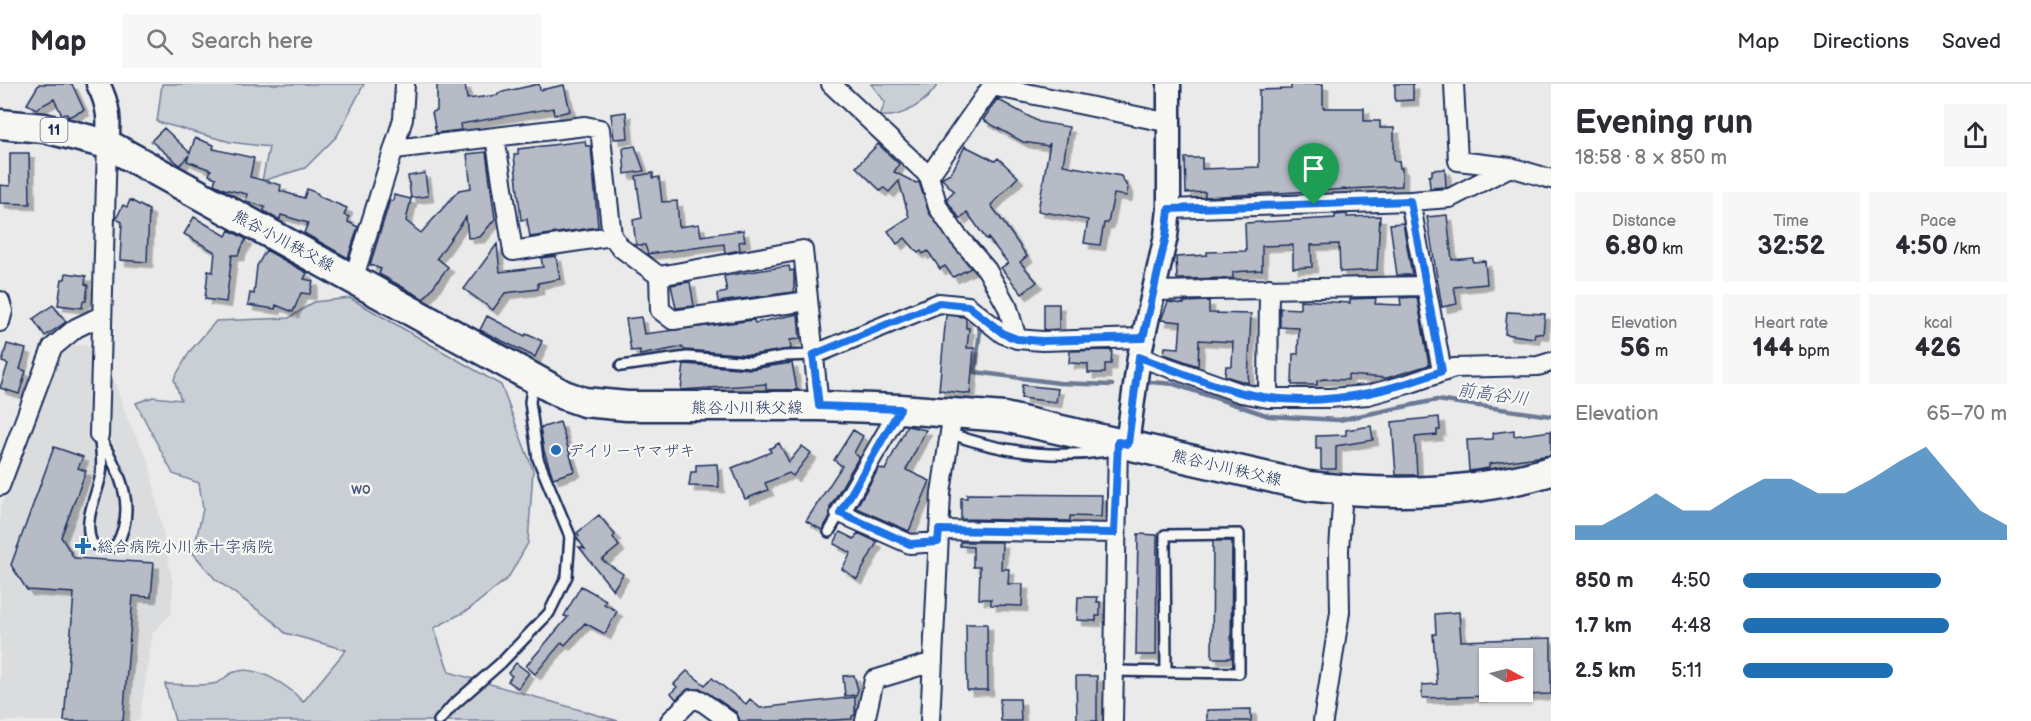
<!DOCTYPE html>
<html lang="en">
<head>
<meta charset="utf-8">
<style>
  :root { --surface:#fff; --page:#f7f7f7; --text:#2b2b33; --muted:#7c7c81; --line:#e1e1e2; --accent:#1f6fb2 }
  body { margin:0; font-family:"Balsamiq Sans","Klee One",sans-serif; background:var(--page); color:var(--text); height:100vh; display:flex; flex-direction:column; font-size:22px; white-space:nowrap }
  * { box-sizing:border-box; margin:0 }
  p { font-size:20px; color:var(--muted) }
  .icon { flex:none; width:33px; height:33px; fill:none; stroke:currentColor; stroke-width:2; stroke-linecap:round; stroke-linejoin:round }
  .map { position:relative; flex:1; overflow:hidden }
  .details { display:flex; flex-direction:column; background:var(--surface); width:480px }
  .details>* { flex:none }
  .needle { width:39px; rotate:97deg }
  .fabs { position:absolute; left:1479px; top:564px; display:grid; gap:12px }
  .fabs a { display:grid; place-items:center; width:54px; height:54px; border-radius:0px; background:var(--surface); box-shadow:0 2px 4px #0004; font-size:30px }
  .pin { position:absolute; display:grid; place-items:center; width:51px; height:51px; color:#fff; margin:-62px -26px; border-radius:50% 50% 50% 0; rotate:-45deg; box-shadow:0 0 6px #0007 }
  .pin .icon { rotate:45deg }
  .round { display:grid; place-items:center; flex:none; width:63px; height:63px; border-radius:0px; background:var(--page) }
  .head { display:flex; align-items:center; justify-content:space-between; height:102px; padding:0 24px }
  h1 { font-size:33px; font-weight:700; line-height:45px }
  .metrics { display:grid; grid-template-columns:repeat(3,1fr); gap:9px; height:102px; padding:6px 24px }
  .metrics div { display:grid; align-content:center; border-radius:0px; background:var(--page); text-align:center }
  .metrics b { font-size:26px; font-weight:700 }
  .metrics small { font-size:16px; font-weight:400 }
  .metrics p { font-size:16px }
  .chart { height:168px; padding:12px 24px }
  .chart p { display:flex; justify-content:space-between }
  .chart svg { width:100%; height:108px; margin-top:6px; fill:var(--accent); opacity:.7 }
  ul { padding:0 24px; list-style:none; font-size:20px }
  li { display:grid; grid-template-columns:96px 72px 1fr; align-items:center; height:45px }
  li i { height:15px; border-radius:8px; background:var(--accent) }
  header { display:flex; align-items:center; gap:36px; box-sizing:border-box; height:84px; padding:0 30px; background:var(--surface); border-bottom:2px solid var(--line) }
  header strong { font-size:28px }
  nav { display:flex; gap:33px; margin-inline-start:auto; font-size:21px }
  .search { width:420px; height:54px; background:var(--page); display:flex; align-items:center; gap:15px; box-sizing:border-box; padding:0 21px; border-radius:0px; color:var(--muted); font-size:22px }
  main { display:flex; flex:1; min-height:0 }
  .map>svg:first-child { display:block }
  .built { fill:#dadcde }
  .green { fill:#caced5; stroke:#727e9a; stroke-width:1.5 }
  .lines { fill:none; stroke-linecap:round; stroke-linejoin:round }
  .stream { stroke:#6c7995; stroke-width:4.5 }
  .building { fill:#b6bbc6; stroke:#1b2f5e; stroke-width:1.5; filter:url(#shadow) }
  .service-casing { stroke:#1b2f5e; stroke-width:14 }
  .minor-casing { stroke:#1b2f5e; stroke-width:22 }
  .tertiary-casing { stroke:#1b2f5e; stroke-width:27 }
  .primary-casing { stroke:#1b2f5e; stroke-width:33 }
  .service { stroke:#f6f6f2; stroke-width:9 }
  .minor { stroke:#f6f6f2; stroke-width:18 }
  .tertiary { stroke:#f6f6f2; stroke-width:22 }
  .primary { stroke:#f6f6f2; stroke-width:28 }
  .route-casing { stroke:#fff; stroke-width:12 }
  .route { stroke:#1a73e8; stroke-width:8 }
  .poi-dot { fill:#1f6fb2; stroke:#f6f6f2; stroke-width:2 }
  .labels { text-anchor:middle; stroke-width:5; stroke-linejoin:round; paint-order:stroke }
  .shield { fill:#f6f6f2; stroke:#5d6b8a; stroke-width:1.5 }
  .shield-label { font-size:15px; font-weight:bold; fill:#1b2f5e }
  .street-label { font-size:16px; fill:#1b2f5e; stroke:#f6f6f2 }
  .poi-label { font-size:16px; fill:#1b2f5e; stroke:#f6f6f2; text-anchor:start }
  .park-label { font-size:16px; fill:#47577c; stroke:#f6f6f2 }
  .water-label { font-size:18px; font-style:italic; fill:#44547a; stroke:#f6f6f2 }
</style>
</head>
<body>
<header>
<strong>Map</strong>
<div class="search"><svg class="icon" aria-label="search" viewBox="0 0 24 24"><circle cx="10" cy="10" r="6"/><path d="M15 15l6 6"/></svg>Search here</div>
<nav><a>Map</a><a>Directions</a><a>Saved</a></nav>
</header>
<main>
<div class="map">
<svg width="1551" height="637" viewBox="0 0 1551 637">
  <defs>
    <filter id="shadow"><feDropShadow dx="5.5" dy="5.5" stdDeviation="0" flood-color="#0004"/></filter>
  </defs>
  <rect width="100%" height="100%" fill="#e9eae9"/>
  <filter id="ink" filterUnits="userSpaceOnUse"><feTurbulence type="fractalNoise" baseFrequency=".0167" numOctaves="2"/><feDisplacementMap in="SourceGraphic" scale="12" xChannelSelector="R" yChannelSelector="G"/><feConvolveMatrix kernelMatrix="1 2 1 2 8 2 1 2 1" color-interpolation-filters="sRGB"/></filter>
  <g filter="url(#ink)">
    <path class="built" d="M85,261L108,279L129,339L149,378L173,500L171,530L153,548L139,637H0V424L18,381L22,358L45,308L52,277L69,262Z"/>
    <path class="green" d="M162,0H364L337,52L305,84L262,97L269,63L230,58L157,38Z
      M871,0H938C927,18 902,35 880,32L885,18Z
      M350,214L501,301L533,386L528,459L508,494L468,526L434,544L449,588L618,637H175L165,600C178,600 205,603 217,599C222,597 227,591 232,589C254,578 289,602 303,618L346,566L285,549L273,537L215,495L193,469L203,425L199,399L173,390L136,319L153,313L181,316L174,295L190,267L216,237L289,234L314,218Z"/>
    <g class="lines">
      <path class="stream" d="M976,238L980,246L975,288L1059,299L1112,301
        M1150,298L1174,300L1269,332L1339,336L1437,316L1551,332"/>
    </g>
    <path class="building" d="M39,0H72L84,26L68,33L67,30L62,31L54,15L36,25L27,20Z
      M437,0H465L467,15L498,11V9L539,0L540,6L564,1L570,27L554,31L553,24L460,40L461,46L436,49L432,28L437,27Z
      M1291,0H1323V24H1364V37H1380V44H1394V77H1399L1400,84H1402V102L1205,113V108L1186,109L1185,74H1202V85L1259,83V6L1291,5Z
      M1395,0H1413V16L1395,17Z
      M997,15L1039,38L1069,43L1063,81L1121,92L1128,104L1126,112L1114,110L1108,139H1104L1100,161L1084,159L1088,136L1038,127L1050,59L1048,62L1023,58L983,36Z
      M626,28L628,54L614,55L611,30Z
      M164,44L190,69L195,54L214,61L213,65L254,74L250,93L281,101L280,107L304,114L307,105L317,109L320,113L347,124L344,131L349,133L348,138L358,143L348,174L304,149L308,139L281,131L280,135L275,134L264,127L265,123L246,117L247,110L224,105L214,100L216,94L209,91L211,86L187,77L189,71L180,81L151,57Z
      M585,57L586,62H591L598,143L530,153L527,135L521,136L514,71L518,70V65Z
      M878,60L899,80L894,88L916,99L919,98L929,129L971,184L953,193L945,182L940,185L928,167L923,170L921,167L918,169L905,154L897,160L888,147L909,133L899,97L889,108L884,104L881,107L856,83Z
      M635,62L644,87L625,90L623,64Z
      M965,62L995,77L998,74L1018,93L991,121L1027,172L1020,178L1037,198L1022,210L1001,184L1008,179L988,154L986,155L967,128L960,135L948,118L947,114L954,107L941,94L952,88Z
      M486,68L495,135L480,153L468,154L466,133L437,174L448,183L424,215L379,190L381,185L370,181L390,116L393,117L394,111L411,115L406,137L421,149L459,106L471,104L467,70Z
      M10,69H29L30,120L0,119V101L10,102Z
      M1445,85L1446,103L1430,104L1429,92L1432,91V86Z
      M425,89L428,112L411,114L408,92Z
      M653,89V94L659,93L662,118L677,117L679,143L699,140L701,152L743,146L745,157L739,158L740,166L725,169L724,160L648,170L645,161H636L633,136L642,134L636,92Z
      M130,116L149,126L147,178L120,176L122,138L116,135L123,121L127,123Z
      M1347,130V133L1380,132L1377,186L1340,188L1339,160L1311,161L1312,183L1293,184V161L1262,162V186L1233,188V194L1177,195L1176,173L1207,171V168L1246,167L1245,139L1335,134V131Z
      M1447,131L1452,176L1473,174V178L1485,177L1487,200L1454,203L1457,220L1442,223L1427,133Z
      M194,133L226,152L229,146L246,155L238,171H232L226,218L205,215L208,187L213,188L215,168L184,150Z
      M1403,139L1412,191H1397L1390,140Z
      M497,160L500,188L543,183L541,174L556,172L560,195L538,199V205L505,209L493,226L464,205Z
      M266,166L307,189L304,195L313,197L310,210L301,209L293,228L276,221L275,225L248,221L250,209L254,210L257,182Z
      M789,182L790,187L794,186V208L718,218L717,210L727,208L724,192Z
      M66,189L86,192L85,200L88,201L86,217H83L82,224L58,221L62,195H65Z
      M690,198L694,222L676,224L671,201Z
      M1417,213L1429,281L1387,294L1348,291V296L1323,295L1317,297V301H1292L1293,270H1298L1299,244L1280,243V224L1300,225V216L1350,219V215L1376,214L1375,220L1401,221L1400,214Z
      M1209,217V229L1251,230L1248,299L1225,292L1226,282H1232L1233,258L1199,256L1198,282L1164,270L1165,263L1179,264L1181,238L1161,236L1168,218L1184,220L1183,218Z
      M1044,220H1059V245L1044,246Z
      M53,221L66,238L45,252L33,235Z
      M1507,228L1545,230L1543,250L1535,249L1534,254L1505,250Z
      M798,230L800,255L790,256L791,265L751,271L685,266L682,263L640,271V266L631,267L626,235L641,233L644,250L754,236L755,239Z
      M946,231L964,233L966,235V244H969L967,264H974L970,310L939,306Z
      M487,232L525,252L526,250L542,257L535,273L480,246Z
      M7,260L26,265L20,285L26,287L19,310L0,304L8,280L2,278Z
      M1112,266L1111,280H1105V289H1088V280L1069,279L1070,267Z
      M792,279L797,306H766V300L681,306L684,280L751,285Z
      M1022,301L1058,305L1056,318L1021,314Z
      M1439,333L1440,346H1437V351L1415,353L1417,391H1396L1392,338Z
      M560,338L575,387L553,394L544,367L540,344Z
      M907,342L926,346L906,386L930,397L909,447L856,424L879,384L885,386Z
      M1371,342L1373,356L1336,362V385H1321V365H1316V352L1346,351V346Z
      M853,346L863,352L854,369L859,373L830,423V433L822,446L806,437L842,382L834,376Z
      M1514,346V352L1551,347V371L1489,380V384L1469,387L1467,356L1493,355V349Z
      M779,359L789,378L802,362L811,369L793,392L789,389L765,399L768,406L745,415L732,384L771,368L769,365Z
      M54,363L83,373L78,384L86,387L61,453L74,474L154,479L151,513L133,512L123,637H64L74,509L27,506L11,481Z
      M717,380L719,403L689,402L691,388H696V381Z
      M967,410L1102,411L1101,433L1070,432V437L961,435V414H967Z
      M599,431L615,451L613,453L619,462L602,476L623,490L613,506L579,463L585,465L577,454L579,452L577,449Z
      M840,448L854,455L858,449L877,458L857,495L842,485L851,469L834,460Z
      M1138,450L1157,451L1156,571H1136Z
      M1213,457H1232L1231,574H1212Z
      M960,458H1002L1001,485H1009L1008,500H1023L1022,522L991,521V515H979L980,483H973V463L960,462Z
      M581,502L606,516L604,520L617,527L605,550L585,539L565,561L562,558L535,590L526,582L568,533L564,532Z
      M1078,513H1098L1097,518H1100V532H1096V537L1077,536Z
      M1459,528L1461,557L1551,554V610L1522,611V574H1490V612L1422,614V601L1437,600L1433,550H1436L1435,530Z
      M966,540H987L988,606H967Z
      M516,579L529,589L518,604L508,597L512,592L508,589Z
      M687,587L705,601L712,594L746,620L750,615L760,624L855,613V631L852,632V635L817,637H740L736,628L702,605H688L676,615L671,609L677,603L674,600Z
      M854,591L858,606L856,611L845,612L843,592Z
      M1076,592H1097V637H1077Z
      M1000,615H1020L1021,637H1001Z
      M1251,625V637H1207V626Z"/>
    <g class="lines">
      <defs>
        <path id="service" d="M621,282L687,273L751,278L785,272L813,271
          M949,349C1000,368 1054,375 1108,367
          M99,351C118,387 139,421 116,462L107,464L92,460C82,436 97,413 101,390C103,377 101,364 99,351Z
          M829,448L840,429
          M1113,587L1239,589V450L1165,451L1166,587
          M439,637L452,622L502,578L549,529L567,492L570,452L538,375L530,318L533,298"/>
        <path id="minor" d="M831,0L929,92L938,123L956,150L987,186L1008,224L1017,255
          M1454,0L1458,77L1510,83
          M495,53L513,167L612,152
          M395,65L585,42L600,45L612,152L621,164L659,192L803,166L819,322
          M929,92L992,2L1170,39
          M1410,117L1450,114L1510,83L1551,95
          M1169,125L1410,117L1442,287
          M659,192L660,226L673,236L808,217
          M354,193L403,35L405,0
          M1154,207L1426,202
          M0,217L3,227L0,238
          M813,271L939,219L968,222L1003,250L1017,255L1042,257L1143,254
          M1139,273L1241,309L1268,314H1330L1368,311L1408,300L1454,284L1538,282L1551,278
          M1268,314L1269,204
          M900,325L840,429L910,460L938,458
          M99,351L107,60
          M0,402L52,264L76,244L101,232
          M939,446L1115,449
          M670,637L692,615L700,616L729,637
          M865,637L874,596L933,578
          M930,637L941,409L953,328
          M1113,637L1118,359
          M1323,637L1340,528L1339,466L1343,406"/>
        <path id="tertiary" d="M98,0C109,21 110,37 107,60
          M1127,360L1139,273L1166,152L1169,125V0"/>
        <path id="primary" d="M0,40L44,44L107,60L564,311L584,318L627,322H819L900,325L1004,333L1308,402C1390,412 1471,411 1551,387"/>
      </defs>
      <use href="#service" class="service-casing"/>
      <use href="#minor" class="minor-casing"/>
      <use href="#tertiary" class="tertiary-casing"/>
      <use href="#primary" class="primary-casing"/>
      <use href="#service" class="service"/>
      <use href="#minor" class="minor"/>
      <use href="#tertiary" class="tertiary"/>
      <use href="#primary" class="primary"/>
    </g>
  </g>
  <g class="lines" filter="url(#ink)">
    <defs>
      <path id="route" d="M1410,117L1442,287C1380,311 1309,325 1243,309C1208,301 1173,285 1139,273L1128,360L1118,358L1114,449L939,446L938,458L910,460L840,429L900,325L819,322L813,271L939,219L968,222L1004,250L1017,255L1042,257L1143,254L1166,152L1169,125Z"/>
    </defs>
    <use href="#route" class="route-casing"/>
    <use href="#route" class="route"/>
  </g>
  <g class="poi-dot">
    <circle cx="556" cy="366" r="6"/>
    <path d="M80 453h6v6h6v6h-6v6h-6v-6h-6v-6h6z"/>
  </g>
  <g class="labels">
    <rect class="shield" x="40.5" y="34" width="27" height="24" rx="4.5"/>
    <g class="shield-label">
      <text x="54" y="51">11</text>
    </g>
    <g class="street-label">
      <text transform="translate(284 156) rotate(28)" y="6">熊谷小川秩父線</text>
      <text x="747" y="329">熊谷小川秩父線</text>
      <text transform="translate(1227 383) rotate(13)" y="6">熊谷小川秩父線</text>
    </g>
    <g class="poi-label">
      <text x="568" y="372">デイリーヤマザキ</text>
      <text x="97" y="468">総合病院小川赤十字病院</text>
    </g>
    <g class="park-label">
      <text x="361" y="410">wo</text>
    </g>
    <g class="water-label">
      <text transform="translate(1493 310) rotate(8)" y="6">前高谷川</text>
    </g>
  </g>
</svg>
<div class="fabs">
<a><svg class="needle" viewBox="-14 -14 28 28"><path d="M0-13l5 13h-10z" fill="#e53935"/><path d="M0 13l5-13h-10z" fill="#7c7c81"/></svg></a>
</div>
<div class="pin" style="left:1314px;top:121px;background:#1e9e55"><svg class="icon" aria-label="arrive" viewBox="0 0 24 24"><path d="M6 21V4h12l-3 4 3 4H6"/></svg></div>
</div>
<section class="details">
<div class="head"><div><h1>Evening run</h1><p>18:58 · 8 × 850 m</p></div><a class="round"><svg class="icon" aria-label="share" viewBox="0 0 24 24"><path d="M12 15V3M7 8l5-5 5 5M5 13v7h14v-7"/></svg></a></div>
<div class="metrics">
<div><p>Distance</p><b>6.80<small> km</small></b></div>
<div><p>Time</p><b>32:52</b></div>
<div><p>Pace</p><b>4:50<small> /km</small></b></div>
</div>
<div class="metrics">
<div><p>Elevation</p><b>56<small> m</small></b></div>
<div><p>Heart rate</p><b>144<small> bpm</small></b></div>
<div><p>kcal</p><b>426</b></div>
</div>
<div class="chart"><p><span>Elevation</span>65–70 m</p>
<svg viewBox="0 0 160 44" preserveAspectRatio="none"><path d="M0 44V38L10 38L20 32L30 25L40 32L50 32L60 25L70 19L80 19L90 25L100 25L110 19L120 12L130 6L140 19L150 32L160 38V44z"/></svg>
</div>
<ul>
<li><b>850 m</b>4:50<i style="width:75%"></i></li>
<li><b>1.7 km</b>4:48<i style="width:78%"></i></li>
<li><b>2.5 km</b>5:11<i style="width:57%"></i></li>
</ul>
</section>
</main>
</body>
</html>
